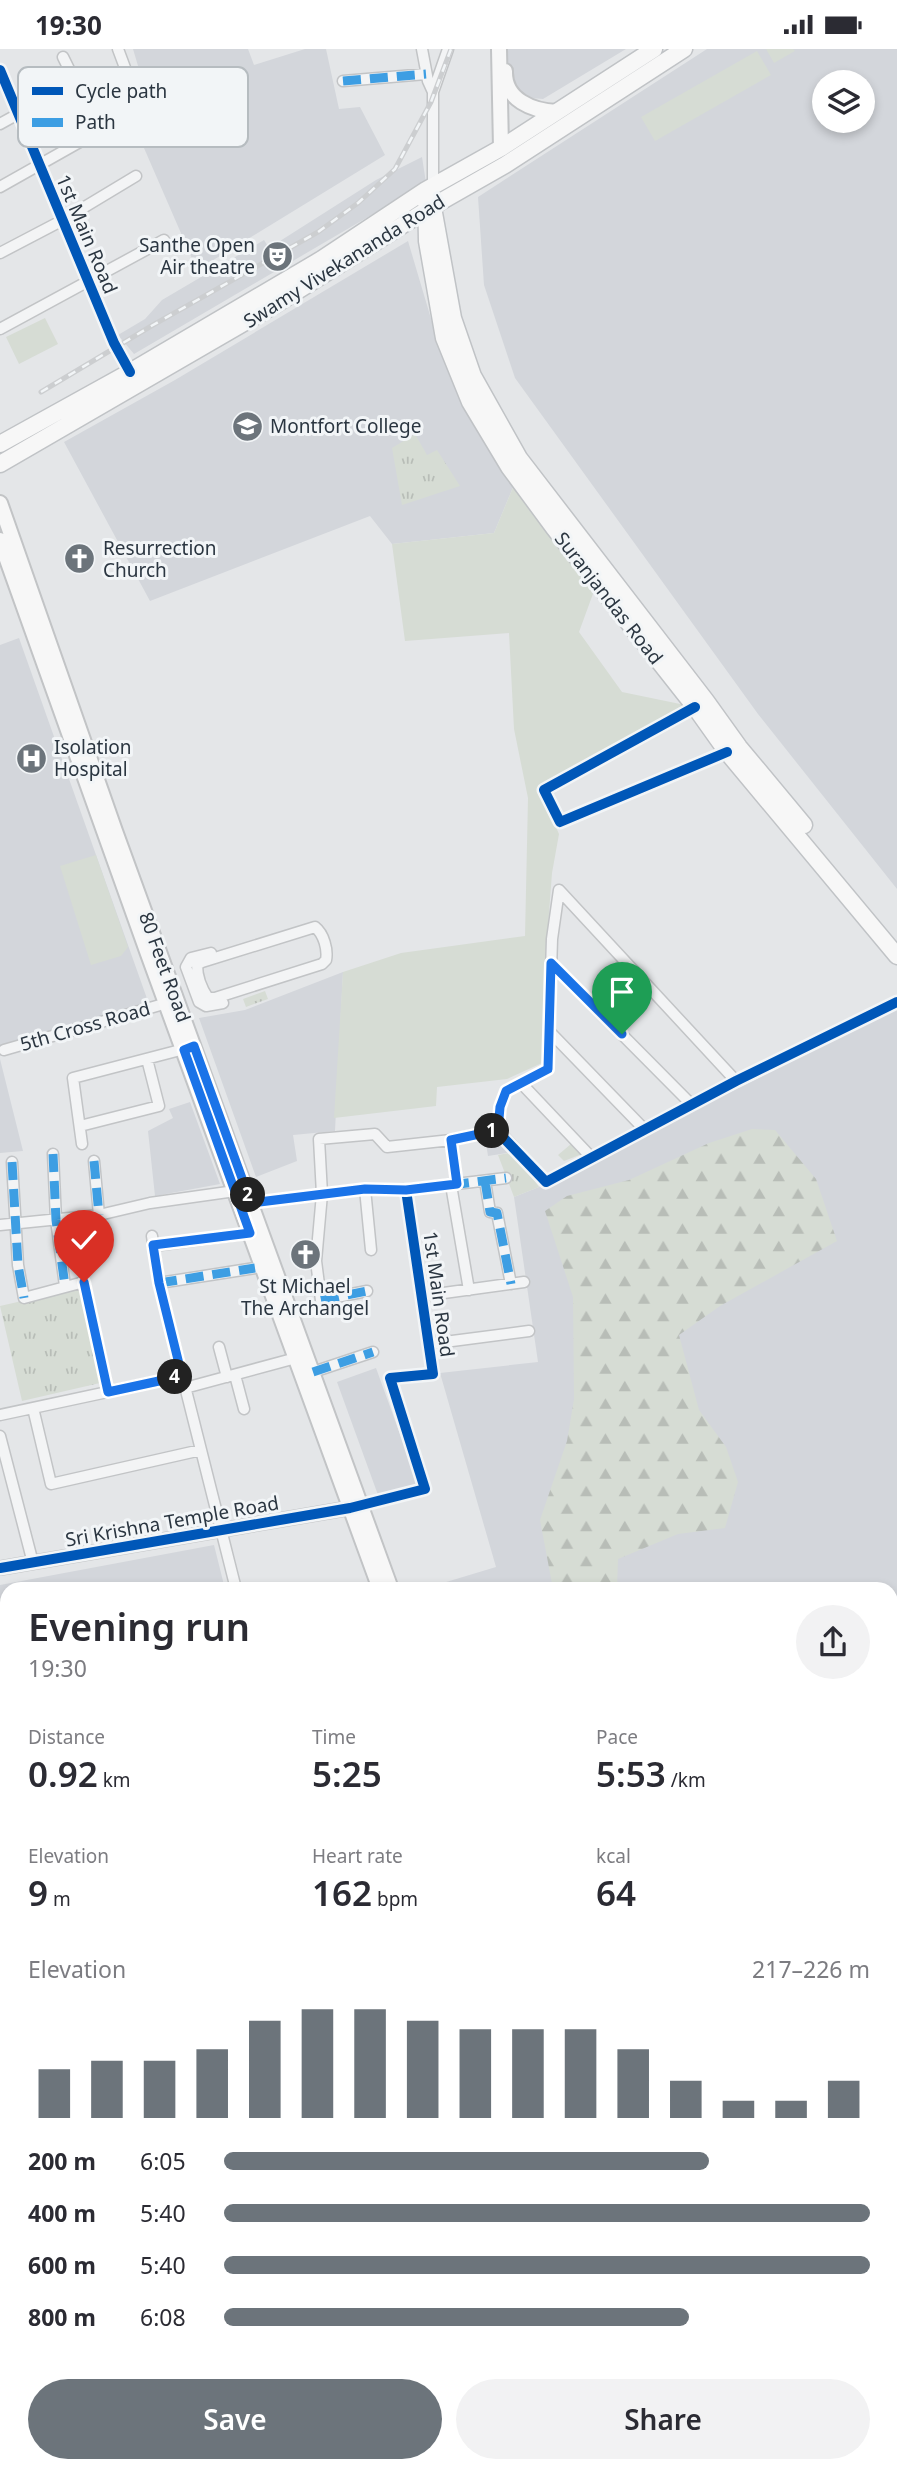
<!DOCTYPE html>
<html lang="en">
<head>
<meta charset="utf-8">
<style>
  :root { --surface:#fff; --page:#f2f2f3; --text:#2b2b33; --muted:#7c7c81; --accent:#6c747b }
  body { margin:0; font-family:"Noto Sans",sans-serif; background:var(--page); color:var(--text); height:100vh; display:flex; flex-direction:column; font-size:26px; white-space:nowrap }
  * { box-sizing:border-box; margin:0 }
  p { font-size:23px; color:var(--muted) }
  .icon { flex:none; width:38px; height:38px; fill:none; stroke:currentColor; stroke-width:2; stroke-linecap:round; stroke-linejoin:round }
  .map { position:relative; flex:1; overflow:hidden }
  .sheet { position:absolute; left:0px; top:1533px; width:898px; height:891px; display:flex; flex-direction:column; background:var(--surface); border-radius:21px 21px 0 0; box-shadow:0 4px 10px #0003 }
  .sheet>* { flex:none }
  .fabs { position:absolute; left:812px; top:21px; display:grid; gap:14px }
  .fabs a { display:grid; place-items:center; width:63px; height:63px; border-radius:50%; background:var(--surface); box-shadow:0 4px 10px #0003; font-size:35px }
  .pin { position:absolute; display:grid; place-items:center; width:60px; height:60px; color:#fff; margin:-72px -30px; border-radius:50% 50% 50% 0; rotate:-45deg; box-shadow:0 0 7px #0007 }
  .pin .icon { rotate:45deg }
  .km { position:absolute; width:35px; height:35px; margin:-18px; border-radius:50%; background:#222; color:#fff; font-size:19px; line-height:35px; text-align:center }
  .round { display:grid; place-items:center; flex:none; width:74px; height:74px; border-radius:37px; background:var(--page) }
  .head { display:flex; align-items:center; justify-content:space-between; height:119px; padding:0 28px }
  h1 { font-size:38px; font-weight:600; line-height:52px }
  .metrics { display:grid; grid-template-columns:repeat(3,1fr); gap:10px; height:119px; padding:7px 28px }
  .metrics div { display:grid; align-content:center }
  .metrics b { font-size:35px; font-weight:600 }
  .metrics small { font-size:19px; font-weight:400 }
  .metrics p { font-size:19px }
  .chart { height:196px; padding:14px 28px }
  .chart p { display:flex; justify-content:space-between }
  .chart svg { width:100%; height:126px; margin-top:7px; stroke:var(--accent); stroke-width:6 }
  .cta { display:flex; gap:14px; margin-top:auto; padding:14px 28px }
  .cta a { flex:1; height:80px; border-radius:42px; background:var(--accent); color:#fff; font-size:28px; font-weight:600; line-height:80px; text-align:center }
  .cta a+a { background:var(--page); color:var(--text) }
  ul { padding:0 28px; list-style:none; font-size:23px }
  li { display:grid; grid-template-columns:112px 84px 1fr; align-items:center; height:52px }
  li i { height:18px; border-radius:9px; background:var(--accent) }
  .status { display:flex; justify-content:space-between; align-items:center; height:49px; padding:0 35px; background:var(--surface); direction:ltr }
  .status svg { height:19px; fill:currentColor }
  .map>svg:first-child { display:block }
  .built { fill:#d3d6db; fill-rule:evenodd }
  .green { fill:#d6dcd4 }
  .forest { fill:url(#forest-firs) }
  .park { fill:url(#park-tufts) }
  .lines { fill:none; stroke-linecap:round; stroke-linejoin:round }
  .minor-casing { stroke:#c2c4c6; stroke-width:13 }
  .tertiary-casing { stroke:#c2c4c6; stroke-width:16 }
  .secondary-casing { stroke:#c2c4c6; stroke-width:18 }
  .primary-casing { stroke:#c0c3c6; stroke-width:19 }
  .minor { stroke:#f3f4f5; stroke-width:10 }
  .tertiary { stroke:#f3f4f5; stroke-width:12 }
  .secondary { stroke:#f7f7f7; stroke-width:14 }
  .primary { stroke:#f7f7f7; stroke-width:16 }
  .rail-casing { stroke:#ccced0; stroke-width:5 }
  .rail { stroke:#f2f5f7; stroke-width:2.5; stroke-dasharray:8; stroke-linecap:butt }
  .quiet { stroke:#3d9ee3; stroke-width:9; stroke-dasharray:18 9; stroke-linecap:butt }
  .cycleway-casing { stroke:#f2f5f7; stroke-width:15 }
  .cycleway { stroke:#0057b8; stroke-width:10 }
  .route-casing { stroke:#fff; stroke-width:14 }
  .route { stroke:#1a73e8; stroke-width:9 }
  .labels { text-anchor:middle; stroke-width:6; stroke-linejoin:round; paint-order:stroke }
  .street-label { font-size:19px; fill:#2b3641; stroke:#f2f5f7 }
  .poi-label { font-size:19px; fill:#2b3641; stroke:#f2f5f7; text-anchor:start }
  .key { fill:#f2f5f7; stroke:#b6bcc0; stroke-width:2 }
  .key-label { font-size:19px; fill:#2b3641 }
</style>
</head>
<body>
<div class="status"><b>19:30</b><svg viewBox="0 0 49 12"><path d="M0 12V9h3v3zM5 12V6h3v6zM10 12V3h3v9zM15 12V0h3v12zM26 1h20v11H26zM47 4h2v5h-2z"/></svg></div>
<div class="map">
<svg width="897" height="2423" viewBox="0 0 897 2423">
  <defs>
    <pattern id="forest-firs" width="22" height="20" patternUnits="userSpaceOnUse" patternTransform="scale(1.75)"><rect width="22" height="20" fill="#d6dcd4"/><path d="M5 1l3.5 6h-7zM16 11l3.5 6h-7z" fill="#b8bdb7"/></pattern>
    <pattern id="park-tufts" width="24" height="20" patternUnits="userSpaceOnUse" patternTransform="scale(1.75)"><rect width="24" height="20" fill="#d6dcd4"/><path d="M3 7l-1-3M5 7V3M7 7l1-3M15 17l-1-3M17 17v-4M19 17l1-3" fill="none" stroke="#b8bdb7"/></pattern>
  </defs>
  <rect width="100%" height="100%" fill="#e4e6e8"/>
  <path class="built" d="M133,0H248L254,16L305,0H326L339,60L360,58L385,106L197,221L134,76L152,64Z
    M507,0H626L543,50L531,49L522,45L511,36L507,26Z
    M707,0H897V840L758,665L515,329L484,236L478,148ZM824,33H863V72H824Z
    M422,108L426,134L134,305L118,286L145,270L162,251L264,191L269,199L376,131Z
    M408,192L437,290L514,436L494,484L392,495L370,467L150,552L64,393L175,331Z
    M19,589L150,958L0,998V596Z
    M343,923L335,1082L293,1086L297,1112L256,1128L199,969L245,961Z
    M897,960V2166L891,2164V1540H423L496,1518L440,1324L538,1313L514,1148L539,1138Z
    M0,1010L23,1102L0,1104Z
    M190,1053L220,1135L155,1147L148,1082L173,1069L169,1060Z
    M499,1086L514,1103L488,1107L485,1088Z
    M376,1319L418,1435L378,1446L337,1333Z
    M214,1496L225,1540H7V1620L3,1621L0,1608V1536Z
    M0,1665L7,1703V1743L0,1744Z
    M743,2417H787L786,2423H742Z"/>
  <path class="green" d="M766,0H793L795,2L774,14Z
    M757,2L771,26L655,92L641,68Z
    M45,269L58,295L19,315L6,288Z
    M514,436L594,542L579,583L622,643L685,656L538,738L559,785L552,824L546,904L542,1014L507,1030L437,1038L436,1057L334,1069L343,923L401,904L525,887L528,749L514,680L509,584L405,592L392,495L494,484Z
    M96,806L128,898L121,907L91,916L60,817Z
    M571,1095L582,1105L564,1112L558,1106Z"/>
  <path class="forest" d="M752,1080L775,1081L816,1130L837,1192L720,1257L679,1286L699,1361L726,1398L738,1433L725,1479L678,1485L618,1510L617,1540H553L540,1471L567,1392L574,1350L573,1248L545,1162L567,1147L629,1131L709,1094Z
    M891,1560L897,1561V1788L891,1790Z"/>
  <path class="park" d="M415,385L427,406L437,401L460,437L402,456L392,399Z
    M265,942L268,950L246,958L243,950Z
    M514,1103L539,1138L514,1148L498,1106Z
    M79,1239L100,1334L22,1352L0,1257Z
    M7,1941V2046L3,2047L0,2032V1942Z
    M891,1978L897,1980V2105L891,2103Z
    M7,2219V2258L0,2259V2220Z"/>
  <g class="lines">
    <defs>
      <path id="minor" d="M422,0L428,32L433,43
        M63,8L100,83
        M0,21L114,294L130,323
        M343,32L426,25
        M0,75L18,65
        M0,138L140,59L118,0
        M433,138V43L448,0
        M0,204L63,171L136,127
        M0,280L164,191
        M695,658L544,741L560,773L727,703
        M559,841L736,1032
        M315,878C324,885 328,901 326,911L322,915L215,949H208C202,940 197,927 197,916L202,913Z
        M211,904L191,909L186,918L199,953L206,957L223,954
        M551,914L692,1056
        M550,983L645,1081
        M4,1001L167,954
        M521,1034L591,1108
        M80,1077L159,1057L147,1010
        M498,1081L546,1133L736,1032L897,953
        M498,1081L500,1058L506,1042L548,1020L552,890L559,841
        M451,1091L457,1135
        M82,1095L73,1029L188,999
        M53,1105L56,1171L65,1237
        M94,1112L99,1166
        M12,1113L18,1216L24,1249L84,1233L108,1343
        M485,1132L490,1163L497,1164L511,1235
        M451,1136L469,1241
        M365,1140L371,1201
        M251,1154L365,1140L406,1141L506,1129
        M0,1176L99,1166L150,1154L235,1142
        M152,1187L159,1234L236,1540
        M153,1197L250,1184
        M159,1234L255,1219
        M367,1242L321,1251L316,1212L322,1145L319,1090L375,1085L387,1098L451,1091L498,1081
        M422,1247L524,1233
        M429,1295L529,1282
        M219,1298L227,1328
        M313,1323L373,1303
        M235,1326L244,1360
        M185,1339L296,1309
        M33,1359L51,1435L201,1401
        M0,1366L182,1327
        M0,1387L33,1514
        M357,1457L425,1440L390,1329L433,1325L406,1141
        M0,1627L7,1659
        M0,1759L7,1757
        M0,1844L7,1843
        M0,1935L7,1934
        M0,2101L7,2100
        M0,2213L7,2212
        M891,2222L896,2195
        M0,2310L7,2309
        M891,2380L897,2382
        M0,2383L4,2403
        M219,2417L220,2423
        M403,2423L438,2417
        M664,2423L665,2417
        M738,2423L739,2417
        M786,2423L788,2417"/>
      <path id="tertiary" d="M0,1519L350,1459
        M0,2404L7,2403"/>
      <path id="secondary" d="M499,0L501,99
        M505,22C504,51 533,62 557,63
        M0,454L115,782L391,1540
        M0,491L148,905L380,1540
        M0,1628L7,1626
        M0,1644L7,1642
        M558,2417L559,2423
        M570,2417L572,2423"/>
      <path id="primary" d="M426,141L427,192L444,289L470,353L509,418L554,479L695,658L727,703L897,907
        M434,164L453,269L473,327L519,409L706,652L739,698L804,776
        M0,395L130,323L322,210L426,141L501,99L654,0
        M0,415L278,254L433,157L505,116L684,0"/>
    </defs>
    <use href="#minor" class="minor-casing"/>
    <use href="#tertiary" class="tertiary-casing"/>
    <use href="#secondary" class="secondary-casing"/>
    <use href="#primary" class="primary-casing"/>
    <use href="#minor" class="minor"/>
    <use href="#tertiary" class="tertiary"/>
    <use href="#secondary" class="secondary"/>
    <use href="#primary" class="primary"/>
    <defs>
      <path id="rail" d="M41,343L153,276L318,183L358,154L395,120L431,53L451,0"/>
    </defs>
    <use href="#rail" class="rail-casing"/>
    <use href="#rail" class="rail"/>
    <path class="quiet" d="M343,32L426,25
      M451,1091L457,1135
      M53,1105L56,1171L65,1237
      M94,1112L99,1166
      M12,1113L18,1216L24,1249
      M485,1132L490,1163L497,1164L511,1235
      M451,1136L506,1129
      M159,1234L255,1219
      M321,1251L367,1242
      M313,1323L373,1303
      M891,2222L896,2195
      M786,2423L788,2417"/>
    <defs>
      <path id="cycleway" d="M0,21L114,294L130,323
        M695,658L544,741L560,773L727,703
        M496,1081L546,1133L736,1032L897,953
        M0,1519L350,1459L425,1440L390,1329L433,1325L406,1141"/>
    </defs>
    <use href="#cycleway" class="cycleway-casing"/>
    <use href="#cycleway" class="cycleway"/>
  </g>
  <g class="lines">
    <defs>
      <path id="route" d="M84,1233L108,1343L182,1327L159,1234L153,1196L250,1184L184,1001L194,997L251,1154L365,1140L406,1141L457,1135L451,1091L498,1081L500,1058L506,1042L548,1020L551,914L622,985"/>
    </defs>
    <use href="#route" class="route-casing"/>
    <use href="#route" class="route"/>
  </g>
  <defs>
    <symbol id="theatre-disc" viewBox="-11 -11 22 22"><circle r="9.5" fill="#6c747b" stroke="#f2f5f7"/><path d="M-5-5.5Q0-4 5-5.5V0Q5 5 0 6Q-5 5-5 0ZM-3.3-2.5H-1v1.5H-3.3ZM1-2.5H3.3v1.5H1ZM-2.8 1Q0 5.5 2.8 1Z" fill="#fff"/></symbol>
    <symbol id="university-disc" viewBox="-11 -11 22 22"><circle r="9.5" fill="#6c747b" stroke="#f2f5f7"/><path d="M0-5L7-2L0 1L-7-2ZM-4 1L0 2.5L4 1V4Q0 6-4 4Z" fill="#fff"/></symbol>
    <symbol id="church-disc" viewBox="-11 -11 22 22"><circle r="9.5" fill="#6c747b" stroke="#f2f5f7"/><path d="M-1.2-6h2.4v3.5h3.3v2.4h-3.3V6h-2.4V-.1h-3.3v-2.4h3.3Z" fill="#fff"/></symbol>
    <symbol id="hospital-disc" viewBox="-11 -11 22 22"><circle r="9.5" fill="#6c747b" stroke="#f2f5f7"/><path d="M-5-5h3v3.5h4V-5h3V5h-3V1.5h-4V5h-3Z" fill="#fff"/></symbol>
  </defs>
  <g fill-rule="evenodd">
    <use href="#theatre-disc" x="260" y="190" width="35" height="35"/>
    <use href="#university-disc" x="230" y="360" width="35" height="35"/>
    <use href="#church-disc" x="62" y="492" width="35" height="35"/>
    <use href="#hospital-disc" x="14" y="692" width="35" height="35"/>
    <use href="#church-disc" x="288" y="1188" width="35" height="35"/>
  </g>
  <g class="labels">
    <g class="street-label">
      <text transform="translate(87 185) rotate(67)" y="7">1st Main Road</text>
      <text transform="translate(344 212) rotate(-32)" y="7">Swamy Vivekananda Road</text>
      <text transform="translate(609 549) rotate(52)" y="7">Suranjandas Road</text>
      <text transform="translate(165 918) rotate(70)" y="7">80 Feet Road</text>
      <text transform="translate(85 977) rotate(-16)" y="7">5th Cross Road</text>
      <text transform="translate(439 1245) rotate(82)" y="7">1st Main Road</text>
      <text transform="translate(172 1472) rotate(-10)" y="7">Sri Krishna Temple Road</text>
    </g>
    <g class="poi-label">
      <text x="255" y="203" text-anchor="end">Santhe Open<tspan x="255" dy="22">Air theatre</tspan></text>
      <text x="270" y="384">Montfort College</text>
      <text x="103" y="506">Resurrection<tspan x="103" dy="22">Church</tspan></text>
      <text x="54" y="705">Isolation<tspan x="54" dy="22">Hospital</tspan></text>
      <text x="305" y="1244" text-anchor="middle">St Michael<tspan x="305" dy="22">The Archangel</tspan></text>
    </g>
  </g>
  <rect x="18" y="18" width="230" height="80" rx="10" class="key"/>
  <rect x="32" y="38" width="31" height="8" fill="#0057b8"/>
  <rect x="32" y="69" width="31" height="9" fill="#3d9ee3"/>
  <g class="key-label">
    <text x="75" y="49">Cycle path</text>
    <text x="75" y="80">Path</text>
  </g>
</svg>
<div class="fabs">
<a><svg class="icon" aria-label="layers" viewBox="0 0 24 24"><path d="M12 4l9 5-9 5-9-5zM3 14l9 5 9-5"/></svg></a>
</div>
<div class="pin" style="left:622px;top:985px;background:#1e9e55"><svg class="icon" aria-label="arrive" viewBox="0 0 24 24"><path d="M6 21V4h12l-3 4 3 4H6"/></svg></div>
<div class="pin" style="left:84px;top:1233px;background:#d93025"><svg class="icon" aria-label="check" viewBox="0 0 24 24"><path d="M5 12l5 5 9-10"/></svg></div>
<b class="km" style="left:492px;top:1082px">1</b>
<b class="km" style="left:248px;top:1146px">2</b>
<b class="km" style="left:175px;top:1328px">4</b>
<section class="sheet">
<div class="head"><div><h1>Evening run</h1><p>19:30</p></div><a class="round"><svg class="icon" aria-label="share" viewBox="0 0 24 24"><path d="M12 15V3M7 8l5-5 5 5M5 13v7h14v-7"/></svg></a></div>
<div class="metrics">
<div><p>Distance</p><b>0.92<small> km</small></b></div>
<div><p>Time</p><b>5:25</b></div>
<div><p>Pace</p><b>5:53<small> /km</small></b></div>
</div>
<div class="metrics">
<div><p>Elevation</p><b>9<small> m</small></b></div>
<div><p>Heart rate</p><b>162<small> bpm</small></b></div>
<div><p>kcal</p><b>64</b></div>
</div>
<div class="chart"><p><span>Elevation</span>217–226 m</p>
<svg viewBox="0 0 160 44" preserveAspectRatio="none"><path d="M5 44V27M15 44V24M25 44V24M35 44V20M45 44V10M55 44V6M65 44V6M75 44V10M85 44V13M95 44V13M105 44V13M115 44V20M125 44V31M135 44V38M145 44V38M155 44V31"/></svg>
</div>
<ul>
<li><b>200 m</b>6:05<i style="width:75%"></i></li>
<li><b>400 m</b>5:40<i style="width:100%"></i></li>
<li><b>600 m</b>5:40<i style="width:100%"></i></li>
<li><b>800 m</b>6:08<i style="width:72%"></i></li>
</ul>
<div class="cta"><a>Save</a><a>Share</a></div>
</section>
</div>
</body>
</html>
